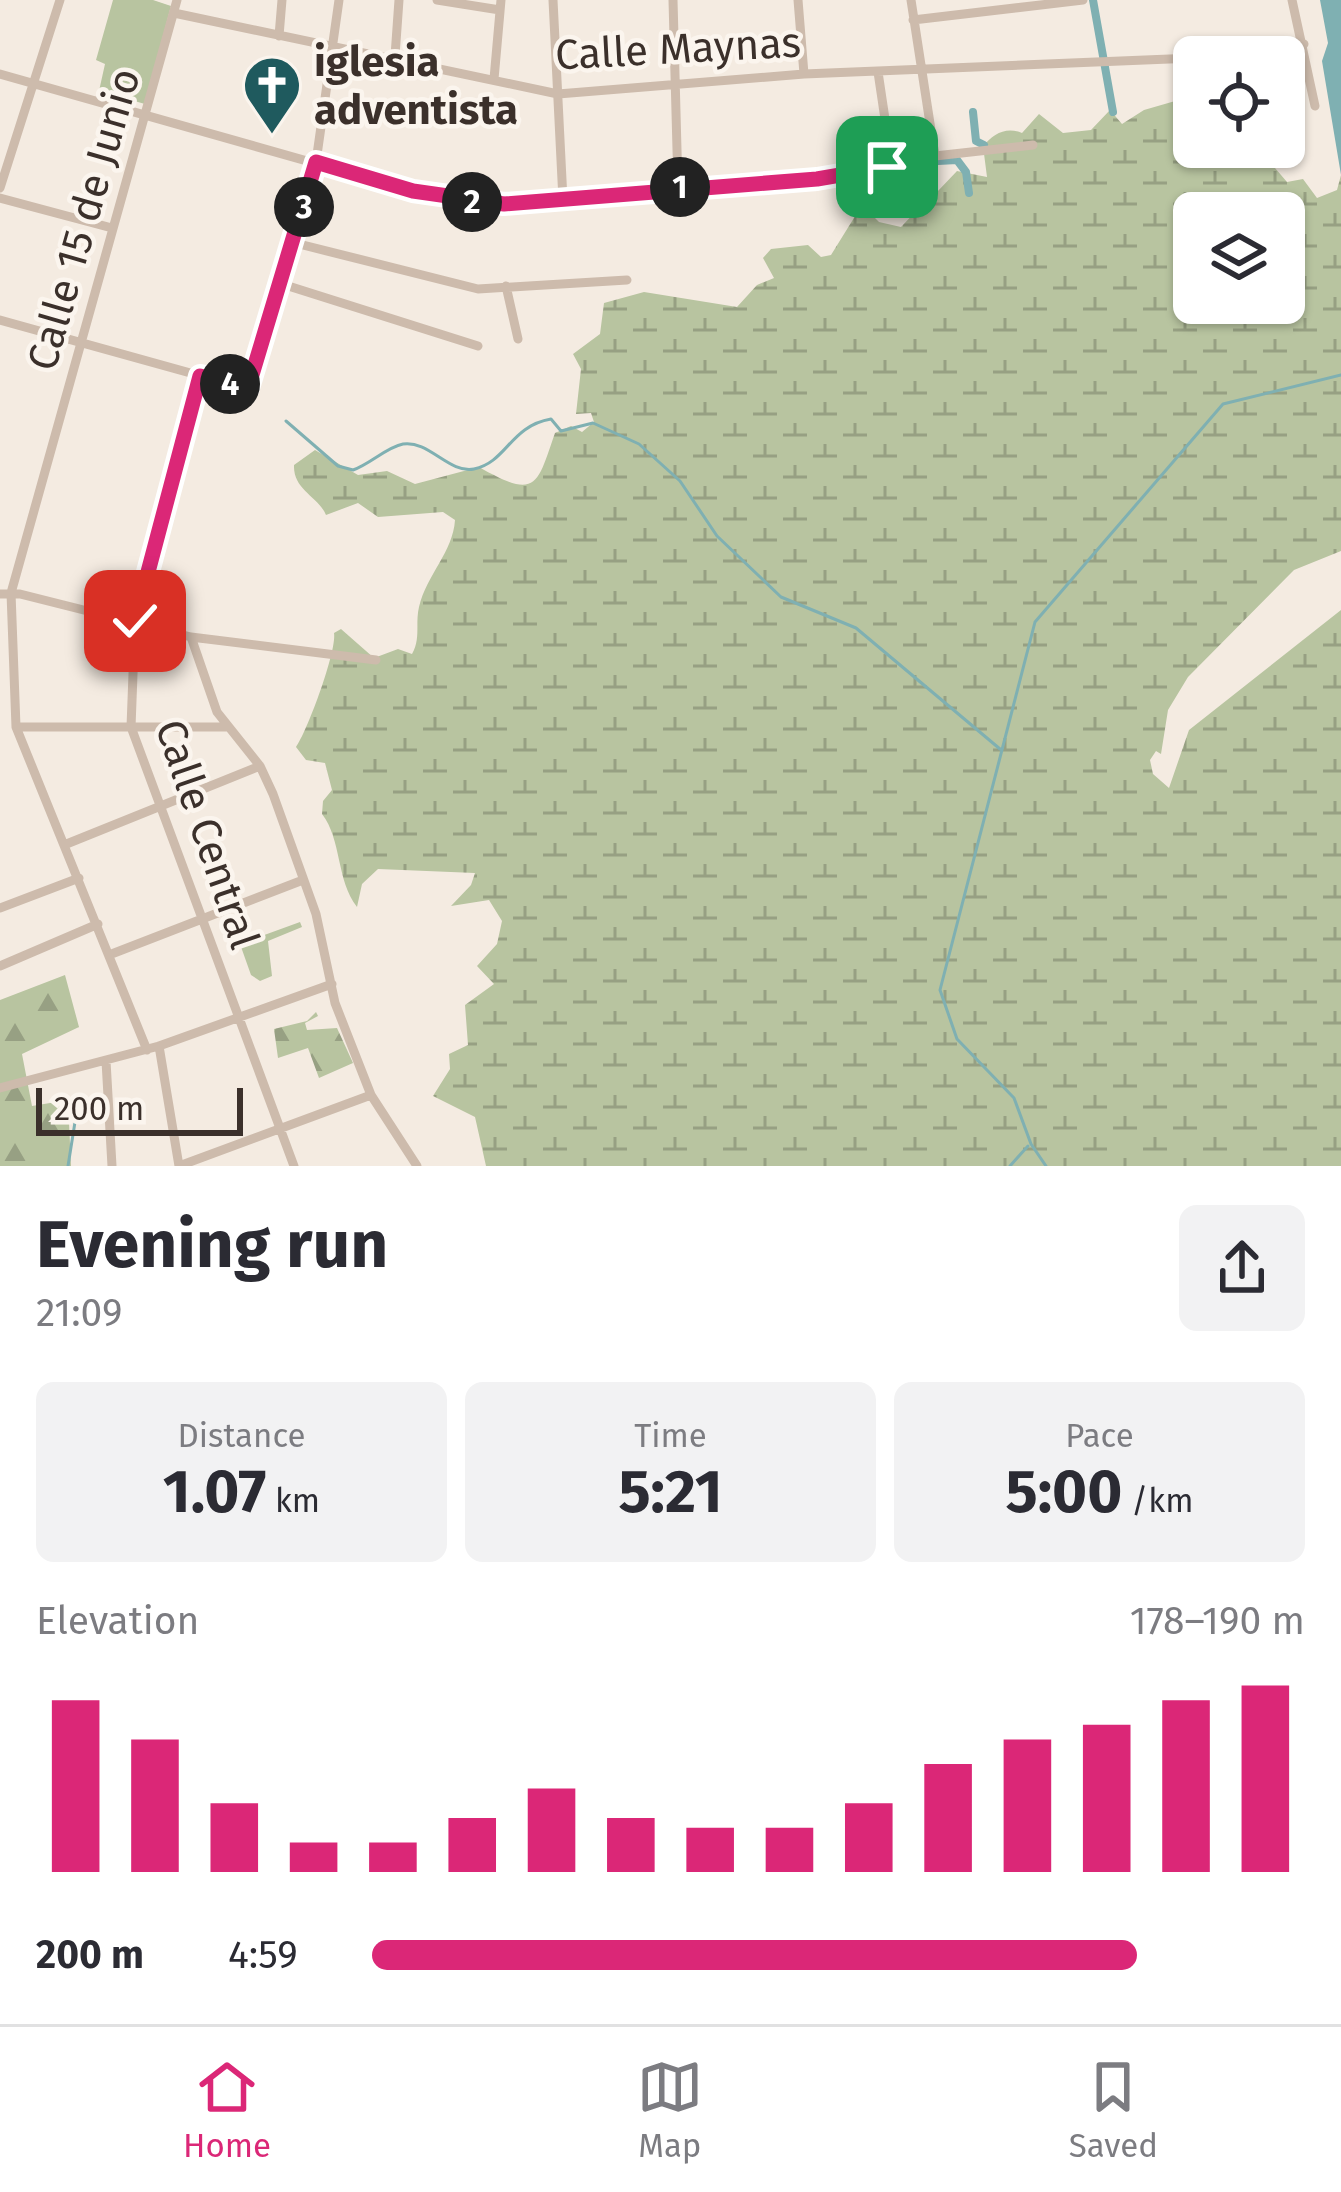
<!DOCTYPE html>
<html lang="en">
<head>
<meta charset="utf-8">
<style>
  :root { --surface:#fff; --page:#f2f2f3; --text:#2b2b33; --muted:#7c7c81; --line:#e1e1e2; --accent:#db2777 }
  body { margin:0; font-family:"Fira Sans",sans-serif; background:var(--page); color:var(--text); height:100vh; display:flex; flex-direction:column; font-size:45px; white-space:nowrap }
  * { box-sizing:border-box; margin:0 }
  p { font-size:39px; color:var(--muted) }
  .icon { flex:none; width:66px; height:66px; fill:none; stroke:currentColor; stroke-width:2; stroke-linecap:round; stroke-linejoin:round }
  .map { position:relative; height:1166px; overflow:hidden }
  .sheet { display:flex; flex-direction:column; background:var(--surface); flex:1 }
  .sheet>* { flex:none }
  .buttons { position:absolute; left:1173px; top:36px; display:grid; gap:24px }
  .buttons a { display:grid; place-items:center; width:132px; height:132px; border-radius:18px; background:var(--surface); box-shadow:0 3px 9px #0004; font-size:60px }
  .scale { position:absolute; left:36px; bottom:30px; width:207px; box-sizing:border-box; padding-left:12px; border:6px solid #3b302b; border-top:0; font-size:33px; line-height:42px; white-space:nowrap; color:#3b302b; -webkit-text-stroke:9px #fbf5ee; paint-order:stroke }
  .pin { position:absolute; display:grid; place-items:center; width:102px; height:102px; color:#fff; margin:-51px; border-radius:24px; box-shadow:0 6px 18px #0006 }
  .km { position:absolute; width:60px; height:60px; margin:-30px; border-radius:50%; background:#222; color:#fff; font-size:33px; line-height:60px; text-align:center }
  .round { display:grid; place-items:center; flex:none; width:126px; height:126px; border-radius:18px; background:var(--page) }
  .head { display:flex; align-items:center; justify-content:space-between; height:204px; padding:0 36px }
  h1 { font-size:66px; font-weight:700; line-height:90px }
  .stats { display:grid; grid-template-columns:repeat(3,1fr); gap:18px; height:204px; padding:12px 36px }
  .stats div { display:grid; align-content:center; border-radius:18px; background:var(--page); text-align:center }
  .stats b { font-size:60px; font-weight:700 }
  .stats small { font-size:33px; font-weight:400 }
  .stats p { font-size:33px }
  .chart { height:336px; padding:24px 36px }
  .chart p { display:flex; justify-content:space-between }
  .chart svg { width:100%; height:216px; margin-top:12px; stroke:var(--accent); stroke-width:6 }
  ul { padding:0 36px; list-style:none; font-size:39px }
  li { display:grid; grid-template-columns:192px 144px 1fr; align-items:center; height:90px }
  li i { height:30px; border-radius:15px; background:var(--accent) }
  .menu { display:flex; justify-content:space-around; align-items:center; height:168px; border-top:3px solid var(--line); background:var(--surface); font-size:33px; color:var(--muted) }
  .menu a { display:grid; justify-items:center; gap:6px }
  .menu .on { color:var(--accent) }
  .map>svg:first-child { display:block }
  .green { fill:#b8c4a0 }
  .forest { fill:url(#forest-firs) }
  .wetland { fill:url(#wetland-marsh); fill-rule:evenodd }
  .water { fill:#7fb0b2 }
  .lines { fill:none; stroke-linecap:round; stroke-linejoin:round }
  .stream { stroke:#7fb0b2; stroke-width:3 }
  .canal { stroke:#7fb0b2; stroke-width:8 }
  .minor { stroke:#cdbbac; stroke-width:9 }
  .route-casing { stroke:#fff; stroke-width:24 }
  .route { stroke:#db2777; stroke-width:15 }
  .labels { text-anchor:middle; stroke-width:9; stroke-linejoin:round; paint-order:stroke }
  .street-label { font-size:42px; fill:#3b302b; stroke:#fbf5ee }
  .poi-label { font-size:42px; font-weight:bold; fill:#3b302b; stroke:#fbf5ee; text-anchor:start }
</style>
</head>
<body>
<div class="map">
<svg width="1341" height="1166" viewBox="0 0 1341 1166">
  <defs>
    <pattern id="forest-firs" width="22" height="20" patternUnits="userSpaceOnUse" patternTransform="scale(3)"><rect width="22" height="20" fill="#b8c4a0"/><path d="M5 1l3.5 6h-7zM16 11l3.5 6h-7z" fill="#97a083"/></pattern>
    <pattern id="wetland-marsh" width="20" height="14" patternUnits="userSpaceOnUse" patternTransform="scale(3)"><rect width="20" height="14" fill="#b8c4a0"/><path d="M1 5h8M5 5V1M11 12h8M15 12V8" fill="none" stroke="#97a083"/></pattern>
  </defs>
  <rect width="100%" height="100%" fill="#f4ebe1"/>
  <path class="green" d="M113,0H153L171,6L145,104L99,91L105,64L96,60Z
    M300,922L302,927L268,941L272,976L260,981L251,975L240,944Z"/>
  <path class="forest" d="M65,975L79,1027L22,1054L32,1106L68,1100L71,1166H0V1000Z
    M316,1012L318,1016L305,1023L307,1030L337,1028L353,1063L319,1078L308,1048L278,1058L274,1029L307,1021Z"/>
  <path class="wetland" d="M1189,97L1194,100V147H1230L1229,155L1240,168H1275L1287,182L1303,179L1317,198L1337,190L1341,175V551L1294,570L1188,677L1168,710L1161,754L1156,751L1150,760L1153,774L1169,788L1189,730L1341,610V1166H486L475,1117L433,1096L450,1069L449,1054L468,1045L465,1005L494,984L477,966L497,944L502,921L489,900L451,906L471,885L475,873L378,869L362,884L357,907C336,880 342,840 322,814L323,801L332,790L325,763L306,760L296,747C307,732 337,651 334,633L341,629L374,658L398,649L412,654C421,638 415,624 419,607C427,574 453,552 455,520L443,512L378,517L358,503L326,515C318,496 293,490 294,465L315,450L358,475L387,471L415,484L479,467C538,501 537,484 555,433L571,426L582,432L594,422L591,413L576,414L581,369L573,354L600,334L604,303L644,292L737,307L757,285L774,278L763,258L771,249L808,245L821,257L831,255L862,205L879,222L901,227L920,207L919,197L937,192L957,171L987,177L983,146C993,134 1006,126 1022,133L1039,114L1063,133L1091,130L1110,110L1122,124L1144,110ZM1194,213H1284V303H1194Z"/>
  <path class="water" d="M1320,0H1341V175L1322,61L1328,43Z"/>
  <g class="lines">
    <path class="stream" d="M286,421L338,466L353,470C370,464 387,447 403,444C429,440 449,474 474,469C507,462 510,426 551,419L561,431L593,423L639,444L680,481L717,536L781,597L856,628L1000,749
      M68,1166L79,1097
      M1010,1166L1028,1146
      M1046,1166L1031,1144L1014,1098L957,1039L940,990L1035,622L1223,404L1341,375"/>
    <path class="canal" d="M1093,0L1113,112
      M973,112L976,141L984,145
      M935,156L938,161L957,160L966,172L969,193"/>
    <path class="minor" d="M437,0L500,10
      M553,0L563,200
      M673,0L678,187
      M798,0L804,74
      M911,0L935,156
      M1292,0L1315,106
      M174,13L558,94L804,74L1194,58
      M913,20L1083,0
      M279,36L282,0
      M395,56L399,0
      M1203,57L1304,44
      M878,72L892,166
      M0,74L413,191L483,203L563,200L817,179L935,156L1033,145
      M494,79L501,0
      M0,188L60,0
      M0,198L112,228
      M295,243L478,289L627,280
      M282,284L478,346
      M506,286L518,339
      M0,320L248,389L316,162L339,0
      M200,376L135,621L131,727L294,1166
      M0,594H20L191,637L376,660
      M191,637L217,712L260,766L273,794L316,914L335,1003L371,1095L417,1166
      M16,727H226
      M64,845L260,766
      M0,908L79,878
      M109,955L303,880
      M0,966L98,924
      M159,1046L179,1166
      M147,1050L16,727L11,593L177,0
      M106,1061L112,1166
      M0,1088L159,1046L332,984
      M179,1166L371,1095"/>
  </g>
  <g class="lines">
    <defs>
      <path id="route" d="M135,621L200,376L248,388L316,162L413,191L504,204L817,179L887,167"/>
    </defs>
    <use href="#route" class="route-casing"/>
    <use href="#route" class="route"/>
  </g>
  <defs>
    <symbol id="church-pin" viewBox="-11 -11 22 30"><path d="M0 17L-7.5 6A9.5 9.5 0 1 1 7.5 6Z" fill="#1f5a5e" stroke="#fbf5ee"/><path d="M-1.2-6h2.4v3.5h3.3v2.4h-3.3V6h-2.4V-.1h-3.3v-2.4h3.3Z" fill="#fff"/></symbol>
  </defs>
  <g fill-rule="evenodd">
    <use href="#church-pin" x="239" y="52" width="66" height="90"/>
  </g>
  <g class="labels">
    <g class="street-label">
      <text transform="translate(678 48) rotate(-3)" y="15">Calle Maynas</text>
      <text transform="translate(83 219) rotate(-74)" y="15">Calle 15 de Junio</text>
      <text transform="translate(208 834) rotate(71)" y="15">Calle Central</text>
    </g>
    <g class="poi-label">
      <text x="314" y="76">iglesia<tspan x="314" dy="48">adventista</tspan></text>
    </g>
  </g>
</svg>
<div class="buttons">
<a><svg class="icon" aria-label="locate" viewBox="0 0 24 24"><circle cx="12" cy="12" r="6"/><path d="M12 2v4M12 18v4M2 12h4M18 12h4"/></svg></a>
<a><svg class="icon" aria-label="layers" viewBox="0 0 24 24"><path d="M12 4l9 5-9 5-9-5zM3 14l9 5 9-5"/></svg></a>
</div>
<div class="scale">200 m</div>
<div class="pin" style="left:887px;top:167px;background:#1e9e55"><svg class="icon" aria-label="arrive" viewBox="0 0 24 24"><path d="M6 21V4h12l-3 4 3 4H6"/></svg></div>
<div class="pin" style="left:135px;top:621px;background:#d93025"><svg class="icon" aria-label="check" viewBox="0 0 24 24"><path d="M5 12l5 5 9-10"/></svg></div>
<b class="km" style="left:680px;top:187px">1</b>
<b class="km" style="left:472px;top:202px">2</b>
<b class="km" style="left:304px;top:207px">3</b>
<b class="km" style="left:230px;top:384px">4</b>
</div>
<section class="sheet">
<div class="head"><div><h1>Evening run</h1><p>21:09</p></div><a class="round"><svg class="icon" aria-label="share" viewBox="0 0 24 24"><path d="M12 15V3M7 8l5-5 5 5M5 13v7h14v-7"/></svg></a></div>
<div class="stats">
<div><p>Distance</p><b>1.07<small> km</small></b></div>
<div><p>Time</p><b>5:21</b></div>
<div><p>Pace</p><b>5:00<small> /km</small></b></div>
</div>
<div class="chart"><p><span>Elevation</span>178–190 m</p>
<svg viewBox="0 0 160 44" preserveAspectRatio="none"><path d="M5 44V9M15 44V17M25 44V30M35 44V38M45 44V38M55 44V33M65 44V27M75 44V33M85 44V35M95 44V35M105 44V30M115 44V22M125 44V17M135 44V14M145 44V9M155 44V6"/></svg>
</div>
<ul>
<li><b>200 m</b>4:59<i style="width:82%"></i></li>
</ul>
</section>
<nav class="menu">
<a class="on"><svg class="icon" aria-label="home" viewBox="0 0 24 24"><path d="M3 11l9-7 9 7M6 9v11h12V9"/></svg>Home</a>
<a><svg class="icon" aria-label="map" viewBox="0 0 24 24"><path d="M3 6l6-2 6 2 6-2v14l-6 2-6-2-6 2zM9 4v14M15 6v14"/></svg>Map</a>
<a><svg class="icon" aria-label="saved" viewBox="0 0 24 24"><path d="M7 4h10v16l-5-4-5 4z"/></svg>Saved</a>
</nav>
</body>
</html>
